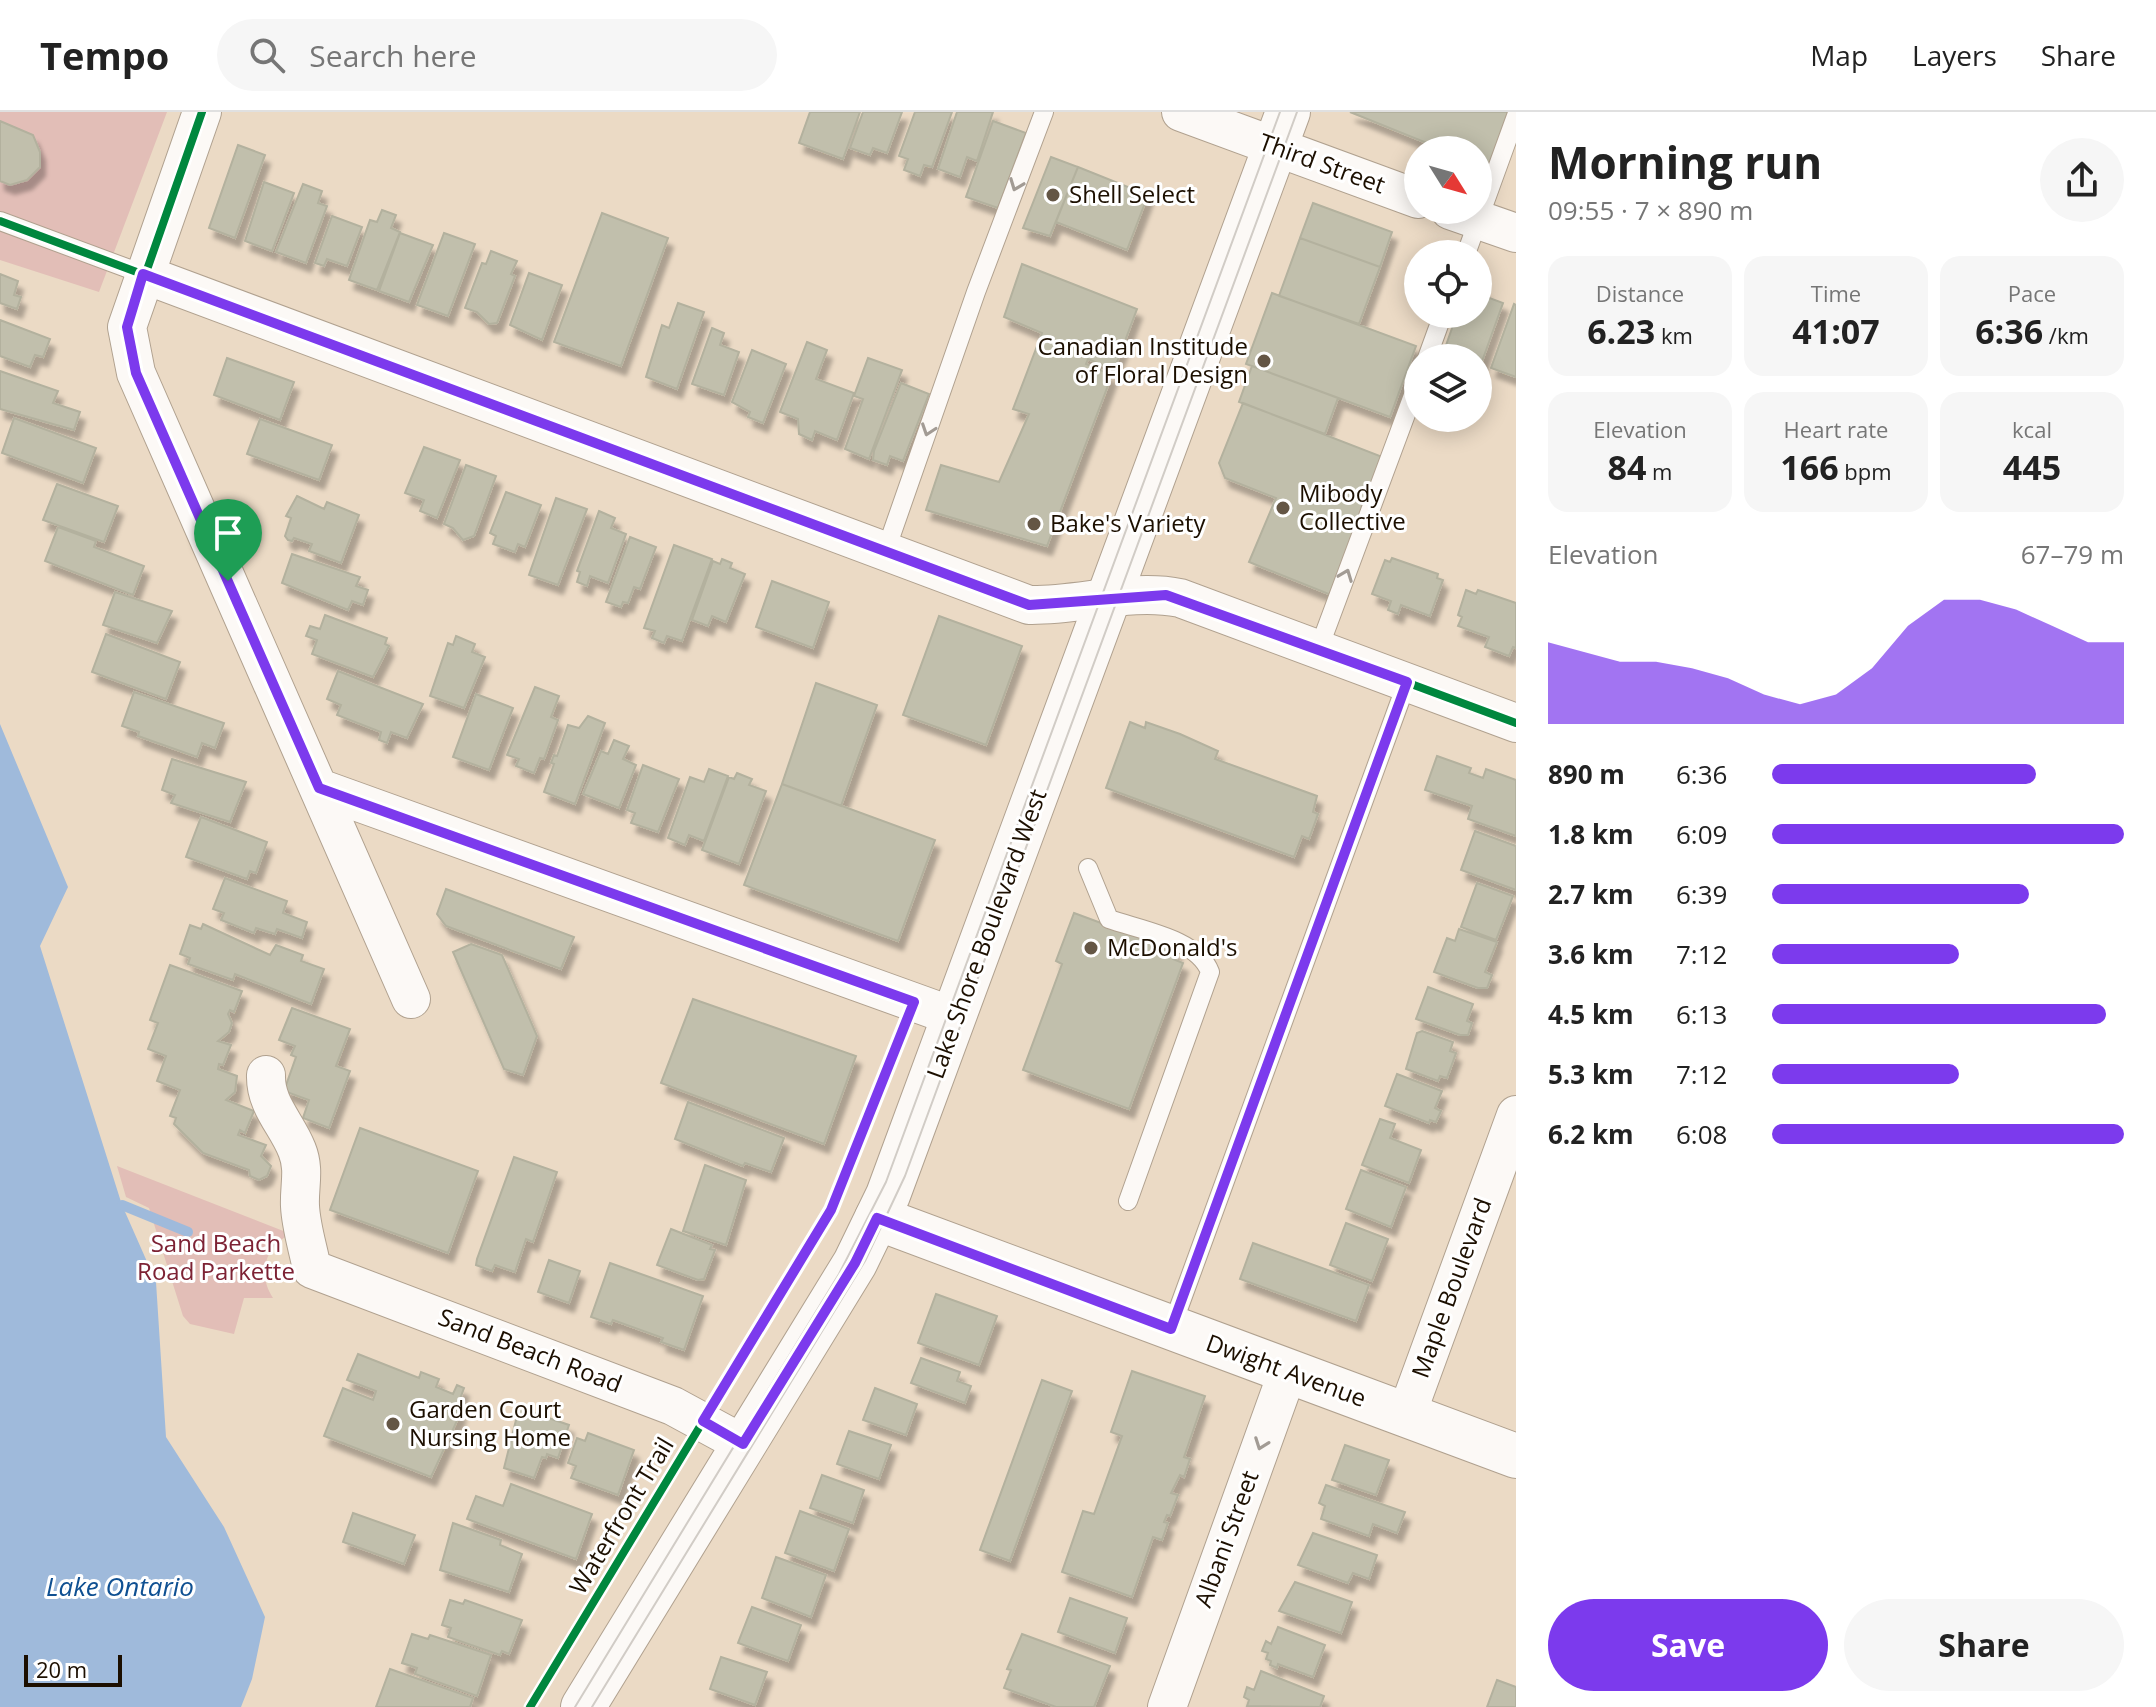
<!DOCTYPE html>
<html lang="en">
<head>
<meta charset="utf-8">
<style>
  :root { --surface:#fff; --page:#f6f6f6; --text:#222; --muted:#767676; --line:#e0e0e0; --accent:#7c3aed }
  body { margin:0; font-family:"Open Sans",sans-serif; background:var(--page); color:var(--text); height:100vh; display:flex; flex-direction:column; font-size:30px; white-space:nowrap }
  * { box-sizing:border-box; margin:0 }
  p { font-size:26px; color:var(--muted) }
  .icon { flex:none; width:44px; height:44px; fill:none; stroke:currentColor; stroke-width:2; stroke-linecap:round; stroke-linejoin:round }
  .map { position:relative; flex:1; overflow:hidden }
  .panel { display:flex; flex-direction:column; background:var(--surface); width:640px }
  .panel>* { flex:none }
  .needle { width:52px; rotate:127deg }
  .buttons { position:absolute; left:1404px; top:24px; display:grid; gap:16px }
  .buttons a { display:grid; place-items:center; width:88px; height:88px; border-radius:50%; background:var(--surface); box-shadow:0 4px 20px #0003; font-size:40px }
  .scale { position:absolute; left:24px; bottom:20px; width:98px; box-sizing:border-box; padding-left:8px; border:4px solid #1c0f00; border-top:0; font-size:22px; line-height:28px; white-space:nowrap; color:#1c0f00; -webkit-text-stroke:6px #fff; paint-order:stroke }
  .pin { position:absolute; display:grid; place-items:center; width:68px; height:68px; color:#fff; margin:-82px -34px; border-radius:50% 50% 50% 0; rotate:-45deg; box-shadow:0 0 8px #0007 }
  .pin .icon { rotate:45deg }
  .round { display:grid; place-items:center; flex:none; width:84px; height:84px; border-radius:42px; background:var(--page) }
  .overview { display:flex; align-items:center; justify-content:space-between; height:136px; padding:0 32px }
  h1 { font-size:44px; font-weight:700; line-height:60px }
  .stats { display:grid; grid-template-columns:repeat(3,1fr); gap:12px; height:136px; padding:8px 32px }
  .stats div { display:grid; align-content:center; border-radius:20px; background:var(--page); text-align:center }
  .stats b { font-size:34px; font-weight:700 }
  .stats small { font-size:22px; font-weight:400 }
  .stats p { font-size:22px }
  .chart { height:224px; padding:16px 32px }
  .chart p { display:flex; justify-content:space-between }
  .chart svg { width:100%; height:144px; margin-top:8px; fill:var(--accent); opacity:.7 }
  .cta { display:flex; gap:16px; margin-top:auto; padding:16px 32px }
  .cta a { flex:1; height:92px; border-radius:48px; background:var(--accent); color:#fff; font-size:32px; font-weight:700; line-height:92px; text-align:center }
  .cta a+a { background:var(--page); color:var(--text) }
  ul { padding:0 32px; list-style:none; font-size:26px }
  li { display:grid; grid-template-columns:128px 96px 1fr; align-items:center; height:60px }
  li i { height:20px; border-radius:10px; background:var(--accent) }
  header { display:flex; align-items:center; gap:48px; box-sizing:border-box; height:112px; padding:0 40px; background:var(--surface); border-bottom:2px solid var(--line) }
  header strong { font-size:38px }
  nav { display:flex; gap:44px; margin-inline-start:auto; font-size:28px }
  .search { width:560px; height:72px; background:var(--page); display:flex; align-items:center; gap:20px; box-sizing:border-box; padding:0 28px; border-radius:44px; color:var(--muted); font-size:30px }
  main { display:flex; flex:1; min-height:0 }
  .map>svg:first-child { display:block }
  .green { fill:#e2beb7 }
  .water { fill:#9fbadb }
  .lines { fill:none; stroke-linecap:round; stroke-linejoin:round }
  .stream { stroke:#9fbadb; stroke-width:10 }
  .building { fill:#c1bfac; stroke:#b3b19e; stroke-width:2; filter:url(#shadow) }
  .service-casing { stroke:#b0a18f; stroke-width:20 }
  .minor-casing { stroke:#b0a18f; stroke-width:40 }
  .tertiary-casing { stroke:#b0a18f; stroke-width:46 }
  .primary-casing { stroke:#b0a18f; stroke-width:46 }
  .service { stroke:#fcf9f6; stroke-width:18 }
  .minor { stroke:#fcf9f6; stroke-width:38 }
  .tertiary { stroke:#fcf9f6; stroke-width:44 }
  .primary { stroke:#fcf9f6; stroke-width:44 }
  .tram { stroke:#d1ccc6; stroke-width:2 }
  .cycleway-casing { stroke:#fff; stroke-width:13 }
  .cycleway { stroke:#00873e; stroke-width:8 }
  .oneway { stroke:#a29b94 }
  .route-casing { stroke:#fff; stroke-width:16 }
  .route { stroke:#7c3aed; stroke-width:10 }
  .poi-dot { fill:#645645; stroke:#fff; stroke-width:3 }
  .labels { text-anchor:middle; stroke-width:6; stroke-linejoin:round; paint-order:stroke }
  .street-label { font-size:24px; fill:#1c0f00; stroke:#fff }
  .poi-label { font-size:24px; fill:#1c0f00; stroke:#fff; text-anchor:start }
  .park-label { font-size:24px; fill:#7d2234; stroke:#fff }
  .water-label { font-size:26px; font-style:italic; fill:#0f5092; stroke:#fff }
</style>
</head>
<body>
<header>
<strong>Tempo</strong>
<div class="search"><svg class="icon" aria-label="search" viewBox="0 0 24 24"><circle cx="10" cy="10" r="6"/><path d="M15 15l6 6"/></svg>Search here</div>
<nav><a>Map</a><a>Layers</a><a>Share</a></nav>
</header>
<main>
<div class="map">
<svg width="1516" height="1595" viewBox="0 0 1516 1595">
  <defs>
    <filter id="shadow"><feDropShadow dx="5" dy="9" stdDeviation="2" flood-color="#0004"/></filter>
  </defs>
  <rect width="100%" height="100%" fill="#ebdac5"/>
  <path class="green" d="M0,0H167L99,180L0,148Z
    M117,1054L291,1122C265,1134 257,1162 273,1186H244L234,1222L190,1212L183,1204L149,1096L126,1085Z"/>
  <path class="water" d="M0,612L68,775L40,834L122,1093L156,1170L166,1325L224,1415L265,1505L252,1567L241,1595H0Z"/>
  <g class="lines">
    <path class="stream" d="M122,1093L188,1120"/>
  </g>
  <path class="building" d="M810,0H860L843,47L799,31Z
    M863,0H902L887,41L873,36L870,43L850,36Z
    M915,0H952L932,55L924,53L920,64L904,58L908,47L899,44Z
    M957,0H993L977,49L967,45L960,65L938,57Z
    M1350,0H1511L1491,56L1478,51V38H1444Z
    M0,9L33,23L40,40V55L27,68L10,73L0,69Z
    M993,9L1026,21L998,96L966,85Z
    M238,33L265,43L235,126L209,116Z
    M1051,45L1078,55L1050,124L1023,116Z
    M1078,55L1148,83L1127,138L1056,110Z
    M264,70L294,81L272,139L245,129Z
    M303,72L322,79L318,91L327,94L306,151L276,140Z
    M1313,91L1392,120L1380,155L1300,126Z
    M382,98L396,103L391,116L400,120L377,178L349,168L370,108L377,110Z
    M602,101L668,126L621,254L554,230Z
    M332,104L362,115L347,154L327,147L324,154L315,151Z
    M400,121L433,133L409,190L379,179Z
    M444,121L475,132L448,204L417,193Z
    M1300,126L1380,155L1359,212L1279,184Z
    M491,139L517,149L511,162L515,164L497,211L489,212L477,200L465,196L482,151L486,152Z
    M1022,152L1137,197L1114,258L1088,247L1086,252L1112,263L1047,434L926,398L941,353L999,370L1029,302L1013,297L1042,221L1004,205Z
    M529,161L562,173L542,228L510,213Z
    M0,162L18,169L14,183L21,185L17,197L0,191Z
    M1478,176L1486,179L1484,184L1503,191L1480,255L1478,246L1443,242L1457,202H1478Z
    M1272,181L1416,234L1390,305L1246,252Z
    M678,191L704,200L677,277L646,265L662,213L669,216Z
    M1514,192L1516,193V265L1491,256Z
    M0,208L50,227L43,245L35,243L30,255L0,244Z
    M712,216L724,221L720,233L739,240L724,283L692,272Z
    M807,230L827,238L816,267L854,281L837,328L815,319L812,328L799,322L798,307L780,300Z
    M752,238L786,252L763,311L748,305L750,300L732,290Z
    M227,246L294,270L280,308L214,283Z
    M868,246L902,258L869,347L845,337L863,287L854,284Z
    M1252,254L1338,286L1325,322L1239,290Z
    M0,259L58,279L53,291L80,300L74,318L0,297Z
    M901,271L929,282L903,349L890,344L887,353L873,348L874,339Z
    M1243,291L1385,346L1331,483L1249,450L1276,386L1225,366L1219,351Z
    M14,306L96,336L83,371L2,341Z
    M260,307L332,333L319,368L247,342Z
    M424,335L460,348L437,406L420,399L424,388L405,381Z
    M466,353L496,364L474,424L463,428L453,416L444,412Z
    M57,372L118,394L104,430L43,408Z
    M506,380L541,393L525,435L518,432L515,440L493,432L496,424L490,421Z
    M297,384L324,397L327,390L359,403L341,451L309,439L312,432L294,426L292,429L288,428L285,424L291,406L286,404Z
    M556,386L587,397L558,473L529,463Z
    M599,399L615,406L611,416L626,422L608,471L590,464L587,474L577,470L580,460L577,459Z
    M58,415L96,429L94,435L144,454L133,483L45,449Z
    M630,425L656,435L640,477L634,475L628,491L623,490L621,495L606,490Z
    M674,433L712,447L682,529L667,524L664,531L652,526L655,519L644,516Z
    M292,442L360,465L356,474L368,478L363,493L352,489L348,498L282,471Z
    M1392,446L1438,462L1437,466L1443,468L1430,504L1401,493L1398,502L1388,498L1391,489L1372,482L1385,448L1390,450Z
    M722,447L732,451L730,456L745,462L726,510L712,504L708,514L692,508L713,449L720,452Z
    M772,469L829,490L813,536L756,515Z
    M1466,478L1476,482L1478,478L1516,491V536L1513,535L1509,544L1485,535L1489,525L1458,514L1462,505L1458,503Z
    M115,480L172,499L157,531L103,513Z
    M325,503L387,526L385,532L389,534L373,565L312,542L317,528L306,524L310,514L320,517Z
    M939,504L1022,534L986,633L903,603Z
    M106,522L180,550L166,587L92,560Z
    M456,524L475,532L472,540L485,545L464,596L430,584L448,531L453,533Z
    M338,559L423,592L407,626L391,620L387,631L379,628L381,620L337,603L341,593L327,587Z
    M816,571L877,593L841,694L782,672Z
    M535,575L559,584L551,605L558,608L544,647L540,646L534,661L516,654L519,647L507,643Z
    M134,580L224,611L215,636L202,631L197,645L138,624L139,620L122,614Z
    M476,582L513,596L489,658L453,645Z
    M588,604L605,611L575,692L544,680L554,652L551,651L554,643L557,644L568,613L579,616Z
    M1130,610L1145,616L1146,610L1180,622L1218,639L1215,647L1317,684L1313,700L1318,702L1309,727L1302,724L1294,745L1106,676Z
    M614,628L629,634L623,647L636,653L619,696L583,682L601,639L608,642Z
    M1437,644L1471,656L1469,661L1483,666L1486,657L1516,668V724L1468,707L1472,694L1425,678Z
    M172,647L246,670L230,710L171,691L175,683L162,678Z
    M643,653L679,667L658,720L631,711L635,701L627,698Z
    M709,657L728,664L704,729L689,723L685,733L668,726L690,665L704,670Z
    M737,661L752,667L749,673L766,679L739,752L702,738L729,665L734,667Z
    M782,672L935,728L898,829L744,773Z
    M201,705L267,730L256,761L250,759L247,767L186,745Z
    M1475,719L1516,734V778L1461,758Z
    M225,766L287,789L283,801L307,810L302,826L277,817L275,822L256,816L254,821L221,808L224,801L213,797Z
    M1477,771L1513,784L1496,828L1461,815Z
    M446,777L574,825L561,857L446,814L437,802Z
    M1074,801L1177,839L1173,847L1183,851L1129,997L1023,958L1062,852L1056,849Z
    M203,812L270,843L276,833L303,843L301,849L324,857L311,892L235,862L233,868L188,852L190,846L180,842L190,813L201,817Z
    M1459,817L1497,830L1485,860L1492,863L1487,876H1478L1434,860L1447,826L1455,829Z
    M471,832L502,843L537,924L523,963L504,957L453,840Z
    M170,853L242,879L234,900L230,898L228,902L232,911L229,920L218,929L231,933L223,953L219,952L218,957L237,964L235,980L226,988L254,999L245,1021L240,1018L238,1023L266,1033L261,1044L271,1054L267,1064L259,1068L250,1064L249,1058L203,1041L174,1012L176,1006L170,1004L180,978L157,969L166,944L148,937L158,911L150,908Z
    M1428,875L1473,892L1467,909L1472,911L1468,923H1460L1416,907Z
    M693,887L856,944L824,1032L661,971Z
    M292,896L350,917L336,954L350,959L329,1016L303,1006L309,988L284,979L296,945L291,943L295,934L279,928Z
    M1422,919L1453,930L1450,939L1456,941L1447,966L1440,964L1438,969L1406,957L1417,921Z
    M1397,962L1442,979L1435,996L1441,999L1436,1010L1430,1008L1429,1011L1385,994Z
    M688,990L784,1026L771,1060L745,1051L743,1054L675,1027Z
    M1380,1007L1395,1012L1390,1026L1421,1038L1409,1071L1362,1053Z
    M360,1016L478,1059L448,1141L330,1098Z
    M514,1045L557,1060L533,1130L526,1127L515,1160L495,1153L492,1159L476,1153L477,1147Z
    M705,1053L746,1068L726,1133L683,1119Z
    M1361,1058L1406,1075L1391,1115L1346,1097Z
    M1346,1111L1388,1127L1372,1169L1330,1153Z
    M671,1117L712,1133L710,1137L715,1138L704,1167L698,1168L657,1153Z
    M1253,1131L1369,1173L1356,1209L1240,1167Z
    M549,1148L580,1159L569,1191L538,1180Z
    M610,1151L703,1184L684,1238L661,1230L663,1226L613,1208L611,1212L591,1205Z
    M936,1182L997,1204L979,1253L918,1231Z
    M358,1242L419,1266L421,1260L439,1267L436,1275L453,1282L457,1273L464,1276L456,1298L461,1300L431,1365L324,1324L343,1276L373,1288L376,1279L347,1268Z
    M921,1246L960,1260L957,1269L971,1274L965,1291L911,1271Z
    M1132,1259L1205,1284L1184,1345L1190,1347L1184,1365L1180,1363L1171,1381L1178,1383L1170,1404L1167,1403L1164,1410L1168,1411L1162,1428L1153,1425L1132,1485L1062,1460L1083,1399L1094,1402L1122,1324L1111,1320Z
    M1042,1268L1072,1279L1010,1449L980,1438Z
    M875,1276L917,1292L906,1323L863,1308Z
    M519,1296L569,1313L558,1346L547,1342L546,1346L542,1345L534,1366L504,1356Z
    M849,1319L891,1333L879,1367L837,1352Z
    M588,1321L634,1338L618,1383L571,1366L576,1354L568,1351L577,1326L585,1329Z
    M1345,1333L1389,1348L1376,1383L1332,1368Z
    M822,1363L864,1378L853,1411L810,1396Z
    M511,1372L592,1402L576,1447L467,1407L476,1384L503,1394Z
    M1326,1373L1405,1400L1397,1421L1373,1412L1369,1424L1321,1407L1325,1394L1319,1391Z
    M800,1399L849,1417L834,1459L785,1441Z
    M353,1401L415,1423L404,1452L343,1430Z
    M453,1411L501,1428L500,1433L522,1442L509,1480L440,1458Z
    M1313,1421L1377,1443L1369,1467L1353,1461L1348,1471L1298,1453Z
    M776,1445L826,1463L811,1505L762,1486Z
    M1295,1470L1352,1490L1341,1521L1279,1499Z
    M1070,1486L1127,1506L1115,1541L1058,1520Z
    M450,1488L463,1492L465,1488L522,1508L509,1542L502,1539L500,1543L448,1525L451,1516L442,1513Z
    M752,1495L801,1513L788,1549L738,1531Z
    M1278,1515L1325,1533L1313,1565L1278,1552L1277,1556L1270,1553L1271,1549L1266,1547L1268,1541L1262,1539L1266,1529L1271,1532Z
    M412,1522L428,1527L430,1523L491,1543L477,1584L415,1562L417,1556L402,1551Z
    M1022,1522L1110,1554L1094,1595H1056L1004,1576L1011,1558L1007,1557Z
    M721,1545L767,1560L755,1593L710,1577Z
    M390,1557L473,1586L470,1595H376Z
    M1261,1559L1324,1584L1320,1595L1247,1594L1249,1588L1244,1585L1247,1575L1254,1578Z
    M1497,1568L1516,1575V1595H1487Z"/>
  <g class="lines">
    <defs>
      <path id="service" d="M0,109L143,162
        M1466,142L1516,4
        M1427,246L1443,202
        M886,438L976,180L1044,0
        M1319,536L1418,270
        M1088,756L1109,807C1140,818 1198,827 1210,860L1128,1089
        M1171,1217L1407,570"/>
      <path id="minor" d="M202,0L127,215L136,261L411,887
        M1181,0L1418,87
        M1450,98L1516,121
        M143,162L1029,493C1079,494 1131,476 1180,486L1516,611
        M319,676L955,905
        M266,963C265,993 287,1012 297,1038C305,1058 299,1074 300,1094C301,1115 308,1136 312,1157L673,1294L743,1332
        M1406,1304L1516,1003
        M1167,1595L1288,1259"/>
      <path id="tertiary" d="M877,1106L1516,1344"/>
      <path id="primary" d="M583,1595L855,1151L888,1083L1288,0"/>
    </defs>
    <use href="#service" class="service-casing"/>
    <use href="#minor" class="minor-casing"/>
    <use href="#tertiary" class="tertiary-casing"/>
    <use href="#primary" class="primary-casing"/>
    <use href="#service" class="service"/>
    <use href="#minor" class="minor"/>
    <use href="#tertiary" class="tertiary"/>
    <use href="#primary" class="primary"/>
    <path class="tram" d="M575,1595L839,1162L886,1070L1280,0
      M592,1595L865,1149L905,1064L1297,0"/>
    <defs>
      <path id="cycleway" d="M202,0L127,215L136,261L319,676L914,890L831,1098L530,1595
        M0,109L1029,493C1079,494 1131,476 1180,486L1516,611"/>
    </defs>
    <use href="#cycleway" class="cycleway-casing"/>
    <use href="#cycleway" class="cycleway"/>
  </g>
  <defs><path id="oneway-chevron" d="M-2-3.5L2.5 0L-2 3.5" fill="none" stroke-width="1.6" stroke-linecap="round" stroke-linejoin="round" transform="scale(2)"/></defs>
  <g class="oneway">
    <use href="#oneway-chevron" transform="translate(1016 73) rotate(111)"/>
    <use href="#oneway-chevron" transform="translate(928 318) rotate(109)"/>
    <use href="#oneway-chevron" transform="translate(1346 463) rotate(-69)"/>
    <use href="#oneway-chevron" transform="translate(1261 1332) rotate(110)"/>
  </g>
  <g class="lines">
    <defs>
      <path id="route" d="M143,162L1029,493L1166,483L1407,570L1171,1217L877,1106L855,1151L743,1332L703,1309L831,1098L914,890L319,676L136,261L127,215Z"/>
    </defs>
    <use href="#route" class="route-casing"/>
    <use href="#route" class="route"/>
  </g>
  <g class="poi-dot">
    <circle cx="1053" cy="83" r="8"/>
    <circle cx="1264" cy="249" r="8"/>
    <circle cx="1283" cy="396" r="8"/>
    <circle cx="1034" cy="412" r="8"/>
    <circle cx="1091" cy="836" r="8"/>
    <circle cx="393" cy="1312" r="8"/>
  </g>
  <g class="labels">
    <g class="street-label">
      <text transform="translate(1322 52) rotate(20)" y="8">Third Street</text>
      <text transform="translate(987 822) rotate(-70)" y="8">Lake Shore Boulevard West</text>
      <text transform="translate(1452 1176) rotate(-70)" y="8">Maple Boulevard</text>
      <text transform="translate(530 1239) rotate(21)" y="8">Sand Beach Road</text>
      <text transform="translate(1286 1259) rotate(20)" y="8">Dwight Avenue</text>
      <text transform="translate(622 1404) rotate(-59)" y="8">Waterfront Trail</text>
      <text transform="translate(1227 1427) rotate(-70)" y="8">Albani Street</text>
    </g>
    <g class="poi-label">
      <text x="1069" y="91">Shell Select</text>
      <text x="1248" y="243" text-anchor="end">Canadian Institude<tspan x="1248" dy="28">of Floral Design</tspan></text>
      <text x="1299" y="390">Mibody<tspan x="1299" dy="28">Collective</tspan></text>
      <text x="1050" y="420">Bake's Variety</text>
      <text x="1107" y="844">McDonald's</text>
      <text x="409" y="1306">Garden Court<tspan x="409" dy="28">Nursing Home</tspan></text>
    </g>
    <g class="park-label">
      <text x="216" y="1140">Sand Beach<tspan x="216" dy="28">Road Parkette</tspan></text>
    </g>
    <g class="water-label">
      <text x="120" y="1484">Lake Ontario</text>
    </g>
  </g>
</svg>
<div class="buttons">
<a><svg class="needle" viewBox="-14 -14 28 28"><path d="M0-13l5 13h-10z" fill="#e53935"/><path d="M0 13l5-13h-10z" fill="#767676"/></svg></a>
<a><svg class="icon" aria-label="locate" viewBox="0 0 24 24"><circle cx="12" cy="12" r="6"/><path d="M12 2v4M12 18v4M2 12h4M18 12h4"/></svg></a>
<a><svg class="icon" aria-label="layers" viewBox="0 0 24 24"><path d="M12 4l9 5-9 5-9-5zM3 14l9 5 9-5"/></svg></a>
</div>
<div class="scale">20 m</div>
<div class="pin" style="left:228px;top:469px;background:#1e9e55"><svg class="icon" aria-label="arrive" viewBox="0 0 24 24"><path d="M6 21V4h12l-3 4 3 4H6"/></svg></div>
</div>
<section class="panel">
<div class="overview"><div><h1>Morning run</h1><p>09:55 · 7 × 890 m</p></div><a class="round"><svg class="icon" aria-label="share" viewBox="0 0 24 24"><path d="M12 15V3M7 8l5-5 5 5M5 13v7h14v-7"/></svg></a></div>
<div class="stats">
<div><p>Distance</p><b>6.23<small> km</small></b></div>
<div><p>Time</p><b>41:07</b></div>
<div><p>Pace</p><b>6:36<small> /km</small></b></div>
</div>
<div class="stats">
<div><p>Elevation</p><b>84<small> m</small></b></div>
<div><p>Heart rate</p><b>166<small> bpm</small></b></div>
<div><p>kcal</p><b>445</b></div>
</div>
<div class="chart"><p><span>Elevation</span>67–79 m</p>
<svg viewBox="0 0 160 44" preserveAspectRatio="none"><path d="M0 44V19L10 22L20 25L30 25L40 27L50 30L60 35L70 38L80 35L90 27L100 14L110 6L120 6L130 9L140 14L150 19L160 19V44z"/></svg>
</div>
<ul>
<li><b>890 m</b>6:36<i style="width:75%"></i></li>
<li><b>1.8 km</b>6:09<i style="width:100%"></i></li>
<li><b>2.7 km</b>6:39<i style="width:73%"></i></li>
<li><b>3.6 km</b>7:12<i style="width:53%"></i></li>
<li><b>4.5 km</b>6:13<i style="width:95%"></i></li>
<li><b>5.3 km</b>7:12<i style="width:53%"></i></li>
<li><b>6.2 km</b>6:08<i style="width:100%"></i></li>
</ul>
<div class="cta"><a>Save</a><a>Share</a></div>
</section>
</main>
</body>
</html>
